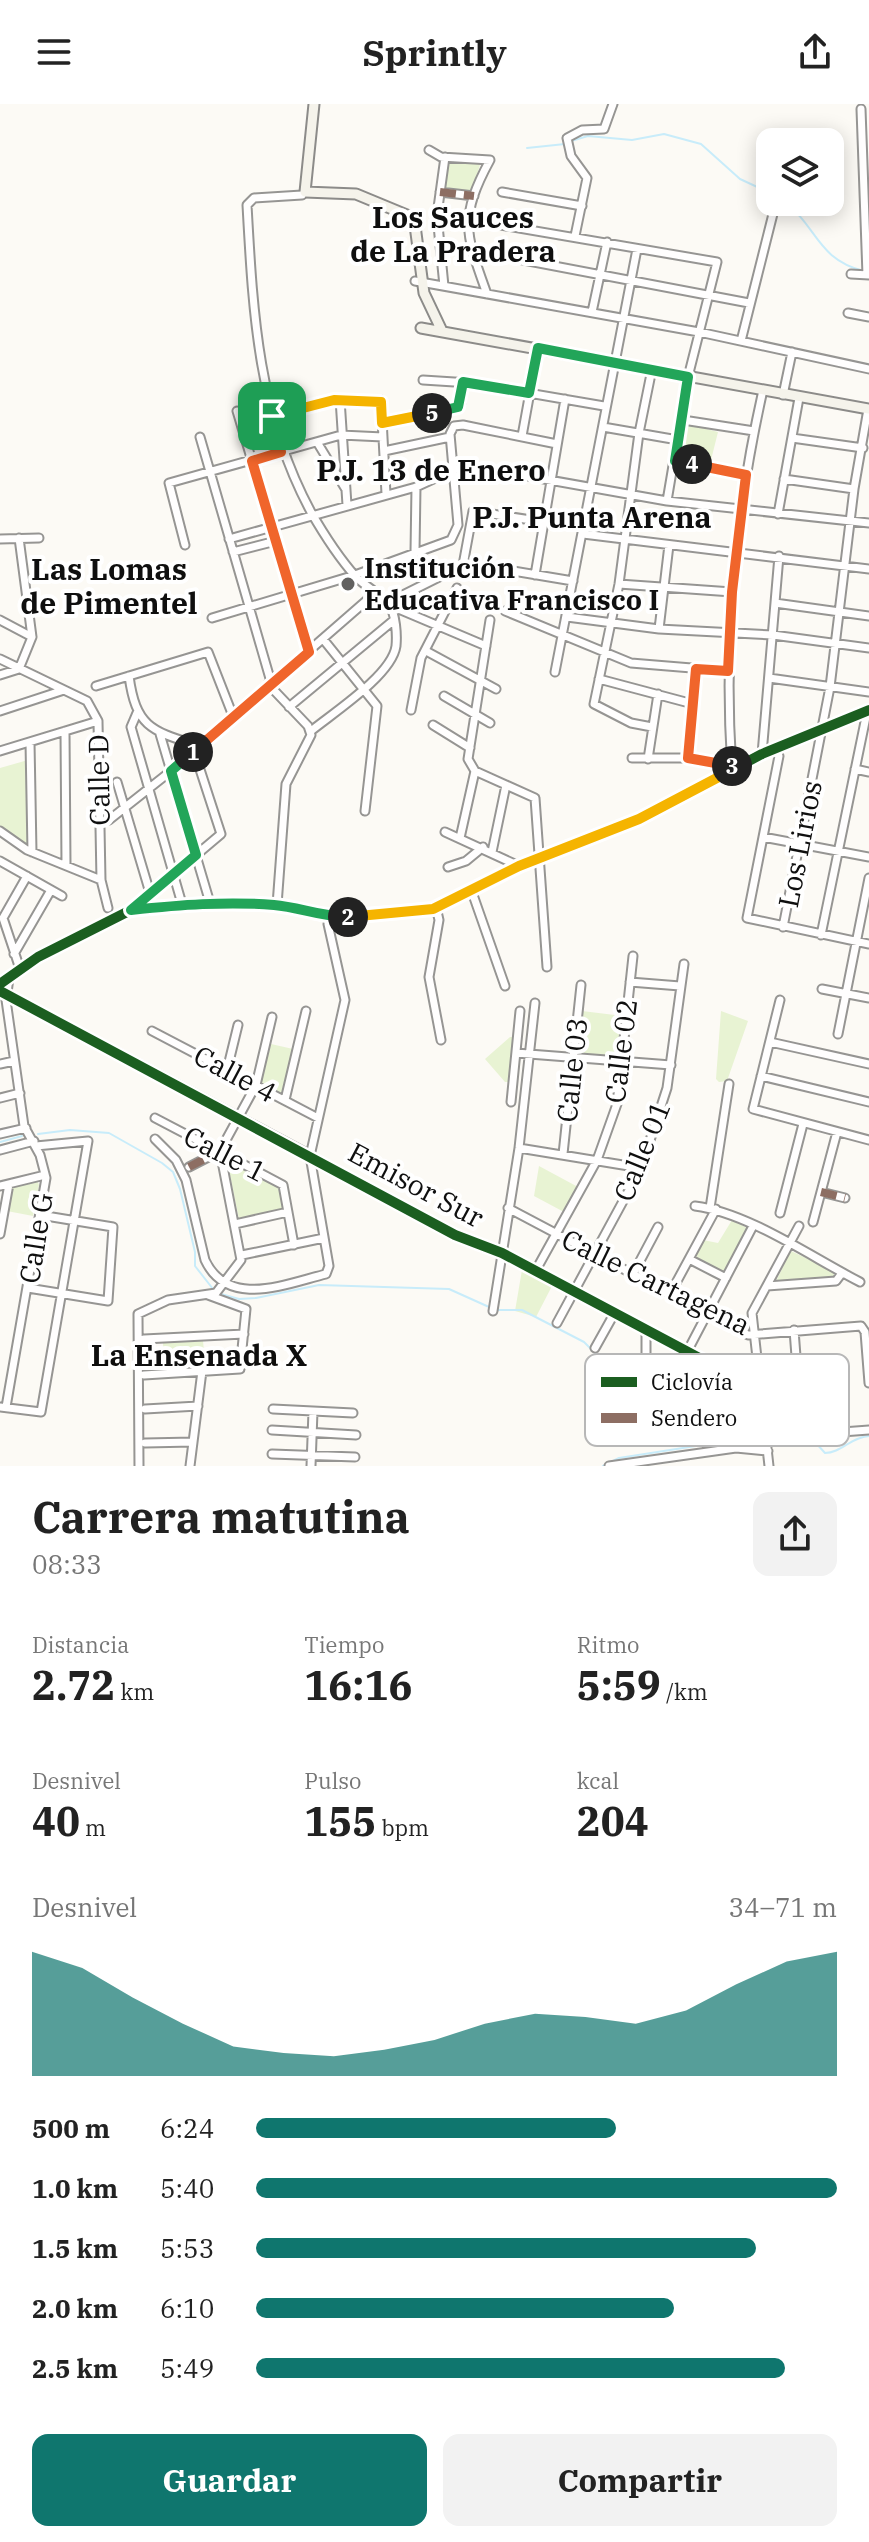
<!DOCTYPE html>
<html lang="es">
<head>
<meta charset="utf-8">
<style>
  :root { --surface:#fff; --page:#f2f2f2; --text:#222; --muted:#767676; --accent:#0f766e }
  body { margin:0; font-family:"IBM Plex Serif",serif; background:var(--page); color:var(--text); height:100vh; display:flex; flex-direction:column; font-size:30px; white-space:nowrap }
  * { box-sizing:border-box; margin:0 }
  p { font-size:26px; color:var(--muted) }
  .icon { flex:none; width:44px; height:44px; fill:none; stroke:currentColor; stroke-width:2; stroke-linecap:round; stroke-linejoin:round }
  .map { position:relative; height:1362px; overflow:hidden }
  .side { display:flex; flex-direction:column; background:var(--surface); flex:1 }
  .side>* { flex:none }
  .buttons { position:absolute; left:756px; top:24px; display:grid; gap:16px }
  .buttons a { display:grid; place-items:center; width:88px; height:88px; border-radius:16px; background:var(--surface); box-shadow:0 4px 20px #0003; font-size:40px }
  .pin { position:absolute; display:grid; place-items:center; width:68px; height:68px; color:#fff; margin:-34px; border-radius:16px; box-shadow:0 4px 12px #0006 }
  .km { position:absolute; width:40px; height:40px; margin:-20px; border-radius:50%; background:#222; color:#fff; font-size:22px; line-height:40px; text-align:center }
  .round { display:grid; place-items:center; flex:none; width:84px; height:84px; border-radius:16px; background:var(--page) }
  .overview { display:flex; align-items:center; justify-content:space-between; height:136px; padding:0 32px }
  h1 { font-size:44px; font-weight:700; line-height:60px }
  .metrics { display:grid; grid-template-columns:repeat(3,1fr); gap:12px; height:136px; padding:8px 32px }
  .metrics div { display:grid; align-content:center }
  .metrics b { font-size:40px; font-weight:700 }
  .metrics small { font-size:22px; font-weight:400 }
  .metrics p { font-size:22px }
  .chart { height:224px; padding:16px 32px }
  .chart p { display:flex; justify-content:space-between }
  .chart svg { width:100%; height:144px; margin-top:8px; fill:var(--accent); opacity:.7 }
  .primary-button { display:flex; gap:16px; margin-top:auto; padding:16px 32px }
  .primary-button a { flex:1; height:92px; border-radius:16px; background:var(--accent); color:#fff; font-size:32px; font-weight:700; line-height:92px; text-align:center }
  .primary-button a+a { background:var(--page); color:var(--text) }
  ul { padding:0 32px; list-style:none; font-size:26px }
  li { display:grid; grid-template-columns:128px 96px 1fr; align-items:center; height:60px }
  li i { height:20px; border-radius:10px; background:var(--accent) }
  header { display:flex; justify-content:space-between; align-items:center; height:104px; padding:0 32px; background:var(--surface); font-size:36px; font-weight:700 }
  .map>svg:first-child { display:block }
  .green { fill:#e8f3d3 }
  .lines { fill:none; stroke-linecap:round; stroke-linejoin:round }
  .stream { stroke:#c8ecfa; stroke-width:2 }
  .street-casing { stroke:#969593; stroke-width:11 }
  .secondary-casing { stroke:#8c8b89; stroke-width:13 }
  .street { stroke:#fffefe; stroke-width:7 }
  .secondary { stroke:#f5f3eb; stroke-width:9 }
  .quiet { stroke:#8d6e63; stroke-width:8; stroke-dasharray:16 8; stroke-linecap:butt }
  .cycleway-casing { stroke:#fff; stroke-width:15 }
  .cycleway { stroke:#1b5e20; stroke-width:10 }
  .split-1-casing { stroke:#fff; stroke-width:16 }
  .split-2-casing { stroke:#fff; stroke-width:16 }
  .split-3-casing { stroke:#fff; stroke-width:16 }
  .split-4-casing { stroke:#fff; stroke-width:16 }
  .split-5-casing { stroke:#fff; stroke-width:16 }
  .split-6-casing { stroke:#fff; stroke-width:16 }
  .split-1 { stroke:#f0652b; stroke-width:10 }
  .split-2 { stroke:#22a559; stroke-width:10 }
  .split-3 { stroke:#f5b400; stroke-width:10 }
  .split-4 { stroke:#f0652b; stroke-width:10 }
  .split-5 { stroke:#22a559; stroke-width:10 }
  .split-6 { stroke:#f5b400; stroke-width:10 }
  .poi-dot { fill:#626160; stroke:#fff; stroke-width:3 }
  .labels { text-anchor:middle; stroke-width:8; stroke-linejoin:round; paint-order:stroke }
  .poi-label { font-size:28px; font-weight:bold; fill:#0f0f0f; stroke:#fff; text-anchor:start }
  .street-label { font-size:28px; fill:#0f0f0f; stroke:#fff }
  .neighbourhood-label { font-size:30px; font-weight:bold; fill:#0f0f0f; stroke:#fff }
  .key { fill:#fff; stroke:#b7b7b7; stroke-width:2 }
  .key-label { font-size:22px; fill:#0f0f0f }
</style>
</head>
<body>
<header><svg class="icon" aria-label="menu" viewBox="0 0 24 24"><path d="M4 6h16M4 12h16M4 18h16"/></svg>Sprintly<svg class="icon" aria-label="share" viewBox="0 0 24 24"><path d="M12 15V3M7 8l5-5 5 5M5 13v7h14v-7"/></svg></header>
<div class="map">
<svg width="869" height="1362" viewBox="0 0 869 1362">
  <rect width="100%" height="100%" fill="#fcfaf5"/>
  <path class="green" d="M447,56L481,57L472,89L444,86Z
    M687,320L718,328L710,360L681,355Z
    M28,656V740L26,742L0,725V664Z
    M582,907L623,912L618,954L578,951Z
    M721,907L748,917L727,977L719,978L716,975Z
    M510,933H513L509,978H505L485,955Z
    M271,940L293,945L281,990L261,980Z
    M229,1055L281,1082L284,1106L239,1115L227,1057Z
    M539,1062L578,1083L564,1108L534,1092Z
    M37,1076L39,1081L33,1112L7,1107L10,1083Z
    M732,1116L747,1124L723,1169L694,1151L703,1136L718,1139Z
    M791,1147L834,1167V1173L775,1179Z
    M522,1166L552,1182L536,1213L515,1207Z
    M203,1236L205,1262L164,1265L163,1239Z"/>
  <g class="lines">
    <path class="stream" d="M571,37L588,32L632,36L664,30L701,40L740,75L770,89
      M527,44L565,40
      M784,98C817,121 816,155 864,167
      M38,1030L70,1026L109,1029L162,1059L173,1068L180,1085L195,1148V1162L213,1185
      M0,1038L22,1032
      M221,1190L239,1195L256,1194L319,1181L449,1185L489,1203
      M498,1206H522L584,1238L602,1256L661,1292L678,1317L701,1340
      M744,1338L763,1341
      M789,1340L815,1338L825,1349C841,1349 851,1333 869,1332
      M771,1341L782,1340
      M603,1362L619,1354L702,1341"/>
    <defs>
      <path id="street" d="M861,5L867,171
        M429,46L441,53L490,56C458,115 466,131 487,190
        M440,88L474,92
        M502,88L582,102
        M302,91L254,94L247,101C253,209 258,310 311,408C323,429 340,455 356,473C366,483 381,490 389,501C396,510 397,531 396,542C392,571 333,609 311,627
        M495,120L717,158L688,273L667,397
        M575,132L587,74L571,52L567,34L582,26L604,25L613,0
        M507,153L749,199
        M851,170L869,171
        M415,177L699,228L869,265
        M444,182L437,111L445,53
        M592,208L607,138
        M848,209L869,213
        M741,237L776,98
        M423,276L470,279L604,302
        M783,291L792,248
        M340,295L347,401
        M381,296L386,390
        M237,307L309,548
        M272,312L340,295L381,298
        M683,316L754,327
        M382,319L455,305L461,299L463,278
        M603,323L678,336
        M522,332L538,244
        M200,333L271,578
        M792,334L863,344
        M317,338L345,384
        M384,347L450,333
        M675,357L746,371
        M784,375L854,385
        M778,410L799,294
        M583,430L869,465
        M0,435L39,434
        M229,435L416,383L455,365L476,363L667,397L869,419
        M185,441L169,379L341,331L383,333
        M233,448L276,437
        M415,448L416,383
        M501,465L573,477
        M535,471L565,295
        M619,480L732,488
        M387,499L463,461L473,407L544,418
        M775,499L869,512
        M389,501L486,542
        M505,507L631,559L728,567
        M567,513L659,525L773,531L869,544
        M212,514L355,471L451,436L458,421L450,330L454,322L463,321L557,340
        M0,516L32,533
        M659,525L669,441
        M323,535L377,602L365,707
        M426,547L496,585
        M0,555L87,597L98,617L101,776L108,804
        M555,568L637,145
        M0,571L19,565L32,533L19,434
        M129,572C136,624 152,627 199,642
        M769,574L869,588
        M599,575L693,600
        M268,580L308,622L311,631L286,680L277,801
        M96,582L208,548L233,612
        M444,592L490,619
        M289,603L394,516
        M411,606L421,554L457,484
        M0,607L64,586
        M137,609L131,623L182,800
        M433,621L470,644
        M652,623L631,619L594,600L619,480L639,329L652,265
        M65,627L66,761
        M160,630L210,799
        M30,638L32,748
        M774,646L779,652L747,814L869,840
        M0,647L98,617
        M762,650L779,452
        M632,654H688L732,660
        M688,654L696,565
        M648,655L658,590
        M855,665L869,668
        M732,666C723,537 735,411 763,286
        M475,667L535,694L547,863
        M117,678L150,789
        M109,716L171,667L374,490
        M0,727L27,746L101,776
        M445,728L519,762
        M763,733L869,753
        M460,734L475,667L468,655L490,516
        M492,748L506,681
        M0,757L62,792
        M448,763L466,757L483,743
        M472,788L505,882
        M436,803L439,816L429,873L441,936
        M131,806L221,730L194,647
        M783,823L830,583L854,385L868,305
        M821,831L867,608
        M14,850L51,786
        M20,865L3,814L27,772
        M630,878L680,882
        M822,885L869,894
        M780,896L753,1005L869,1036
        M152,927L318,1014
        M838,930L869,774
        M770,938L869,960
        M516,949L671,961
        M0,960L14,957
        M227,966L238,921
        M761,972L869,998
        M0,994L20,989
        M285,996L306,907
        M511,998L520,907
        M155,1014L283,1081L294,1141
        M0,1030L26,1024
        M155,1035L176,1056L186,1076L205,1156C228,1205 285,1180 326,1170L329,1162L310,1052L345,896L328,820
        M519,1044L641,1064
        M0,1046L34,1037
        M563,1050L581,881
        M310,1052L455,1131L502,1149
        M189,1063L220,1047
        M0,1082L45,1071
        M821,1088L845,1094
        M695,1102C749,1109 811,1153 860,1178
        M508,1104L748,1231L861,1222L865,1228L869,1279
        M710,1104L729,980
        M780,1109L803,1020
        M813,1118L837,1028
        M235,1120L288,1108
        M0,1130L9,1080
        M242,1151L324,1134
        M689,1155L726,1174
        M536,1166L597,1056L617,1000L633,852
        M633,1170L658,1123
        M767,1182L836,1177L842,1169
        M28,1184L108,1197L113,1123L40,1111
        M670,1190L716,1105
        M493,1207L519,1044L535,899
        M557,1219L641,1064L667,984L684,860
        M794,1226L802,1331
        M646,1227V1255L687,1286L712,1312L764,1313
        M144,1235L244,1230
        M595,1244L614,1210
        M687,1248L753,1122
        M144,1271L240,1265L246,1205L208,1191
        M0,1303L41,1308L88,1037L36,1042
        M6,1303L46,1074L40,1051L24,1022L6,896L9,874
        M145,1305L198,1302
        M273,1305L353,1309
        M272,1326L356,1331
        M704,1338L729,1334L786,1337L802,1331L869,1326
        M145,1339L193,1338
        M272,1350L355,1353
        M139,1362L138,1210L168,1196L216,1189L241,1156L220,1047L256,981L272,913
        M190,1362L202,1267
        M311,1362L313,1307
        M609,1362L736,1344L768,1347
        M769,1362L752,1209L799,1122"/>
      <path id="secondary" d="M314,0L305,88L356,90L414,114L424,189L442,227
        M421,224L869,305
        M0,880L38,853L131,806L210,799L277,801L334,813L433,805L519,762L639,715L762,650L869,606
        M0,887L310,1052
        M502,1149L801,1308"/>
    </defs>
    <use href="#street" class="street-casing"/>
    <use href="#secondary" class="secondary-casing"/>
    <use href="#street" class="street"/>
    <use href="#secondary" class="secondary"/>
    <path class="quiet" d="M440,88L474,92
      M189,1063L220,1047
      M821,1088L845,1094"/>
    <defs>
      <path id="cycleway" d="M0,880L38,853L131,806L210,799L277,801L334,813L433,805L519,762L639,715L762,650L869,606
        M0,887L455,1131L502,1149L801,1308"/>
    </defs>
    <use href="#cycleway" class="cycleway-casing"/>
    <use href="#cycleway" class="cycleway"/>
  </g>
  <g class="lines">
    <defs>
      <path id="split-1" d="M193,648L309,548L252,357L281,348L272,312"/>
      <path id="split-2" d="M193,648L171,667L196,751L131,806C179,801 226,797 274,801C299,803 321,813 348,813"/>
      <path id="split-3" d="M348,813L433,805L519,762L639,715L732,666V662"/>
      <path id="split-4" d="M692,360L746,371L732,488L728,567L696,565L688,654L732,662"/>
      <path id="split-5" d="M432,309L458,303L463,278L529,289L538,244L688,273L675,357L692,360"/>
      <path id="split-6" d="M272,312L334,296L381,298L382,319L432,309"/>
    </defs>
    <use href="#split-1" class="split-1-casing"/>
    <use href="#split-2" class="split-2-casing"/>
    <use href="#split-3" class="split-3-casing"/>
    <use href="#split-4" class="split-4-casing"/>
    <use href="#split-5" class="split-5-casing"/>
    <use href="#split-6" class="split-6-casing"/>
    <use href="#split-1" class="split-1"/>
    <use href="#split-2" class="split-2"/>
    <use href="#split-3" class="split-3"/>
    <use href="#split-4" class="split-4"/>
    <use href="#split-5" class="split-5"/>
    <use href="#split-6" class="split-6"/>
  </g>
  <circle class="poi-dot" cx="348" cy="480" r="8"/>
  <g class="labels">
    <g class="poi-label">
      <text x="364" y="474">Institución<tspan x="364" dy="32">Educativa Francisco I</tspan></text>
    </g>
    <g class="street-label">
      <text transform="translate(99 676) rotate(-91)" y="10">Calle D</text>
      <text transform="translate(800 740) rotate(-79)" y="10">Los Lirios</text>
      <text transform="translate(621 947) rotate(-83)" y="10">Calle 02</text>
      <text transform="translate(572 966) rotate(-84)" y="10">Calle 03</text>
      <text transform="translate(235 970) rotate(28)" y="10">Calle 4</text>
      <text transform="translate(642 1047) rotate(-68)" y="10">Calle 01</text>
      <text transform="translate(225 1050) rotate(27)" y="10">Calle 1</text>
      <text transform="translate(416 1081) rotate(28)" y="10">Emisor Sur</text>
      <text transform="translate(36 1134) rotate(-81)" y="10">Calle G</text>
      <text transform="translate(656 1178) rotate(26)" y="10">Calle Cartagena</text>
    </g>
    <g class="neighbourhood-label">
      <text x="453" y="124">Los Sauces<tspan x="453" dy="34">de La Pradera</tspan></text>
      <text x="431" y="377">P.J. 13 de Enero</text>
      <text x="592" y="424">P.J. Punta Arena</text>
      <text x="109" y="476">Las Lomas<tspan x="109" dy="34">de Pimentel</tspan></text>
      <text x="199" y="1262">La Ensenada X</text>
    </g>
  </g>
  <rect x="585" y="1250" width="264" height="92" rx="12" class="key"/>
  <rect x="601" y="1273" width="36" height="10" fill="#1b5e20"/>
  <rect x="601" y="1309" width="36" height="10" fill="#8d6e63"/>
  <g class="key-label">
    <text x="651" y="1286">Ciclovía</text>
    <text x="651" y="1322">Sendero</text>
  </g>
</svg>
<div class="buttons">
<a><svg class="icon" aria-label="layers" viewBox="0 0 24 24"><path d="M12 4l9 5-9 5-9-5zM3 14l9 5 9-5"/></svg></a>
</div>
<div class="pin" style="left:272px;top:312px;background:#1e9e55"><svg class="icon" aria-label="arrive" viewBox="0 0 24 24"><path d="M6 21V4h12l-3 4 3 4H6"/></svg></div>
<b class="km" style="left:193px;top:648px">1</b>
<b class="km" style="left:348px;top:813px">2</b>
<b class="km" style="left:732px;top:662px">3</b>
<b class="km" style="left:692px;top:360px">4</b>
<b class="km" style="left:432px;top:309px">5</b>
</div>
<section class="side">
<div class="overview"><div><h1>Carrera matutina</h1><p>08:33</p></div><a class="round"><svg class="icon" aria-label="share" viewBox="0 0 24 24"><path d="M12 15V3M7 8l5-5 5 5M5 13v7h14v-7"/></svg></a></div>
<div class="metrics">
<div><p>Distancia</p><b>2.72<small> km</small></b></div>
<div><p>Tiempo</p><b>16:16</b></div>
<div><p>Ritmo</p><b>5:59<small> /km</small></b></div>
</div>
<div class="metrics">
<div><p>Desnivel</p><b>40<small> m</small></b></div>
<div><p>Pulso</p><b>155<small> bpm</small></b></div>
<div><p>kcal</p><b>204</b></div>
</div>
<div class="chart"><p><span>Desnivel</span>34–71 m</p>
<svg viewBox="0 0 160 44" preserveAspectRatio="none"><path d="M0 44V6L10 11L20 20L30 28L40 35L50 37L60 38L70 36L80 33L90 28L100 25L110 26L120 28L130 24L140 16L150 9L160 6V44z"/></svg>
</div>
<ul>
<li><b>500 m</b>6:24<i style="width:62%"></i></li>
<li><b>1.0 km</b>5:40<i style="width:100%"></i></li>
<li><b>1.5 km</b>5:53<i style="width:86%"></i></li>
<li><b>2.0 km</b>6:10<i style="width:72%"></i></li>
<li><b>2.5 km</b>5:49<i style="width:91%"></i></li>
</ul>
<div class="primary-button"><a>Guardar</a><a>Compartir</a></div>
</section>
</body>
</html>
